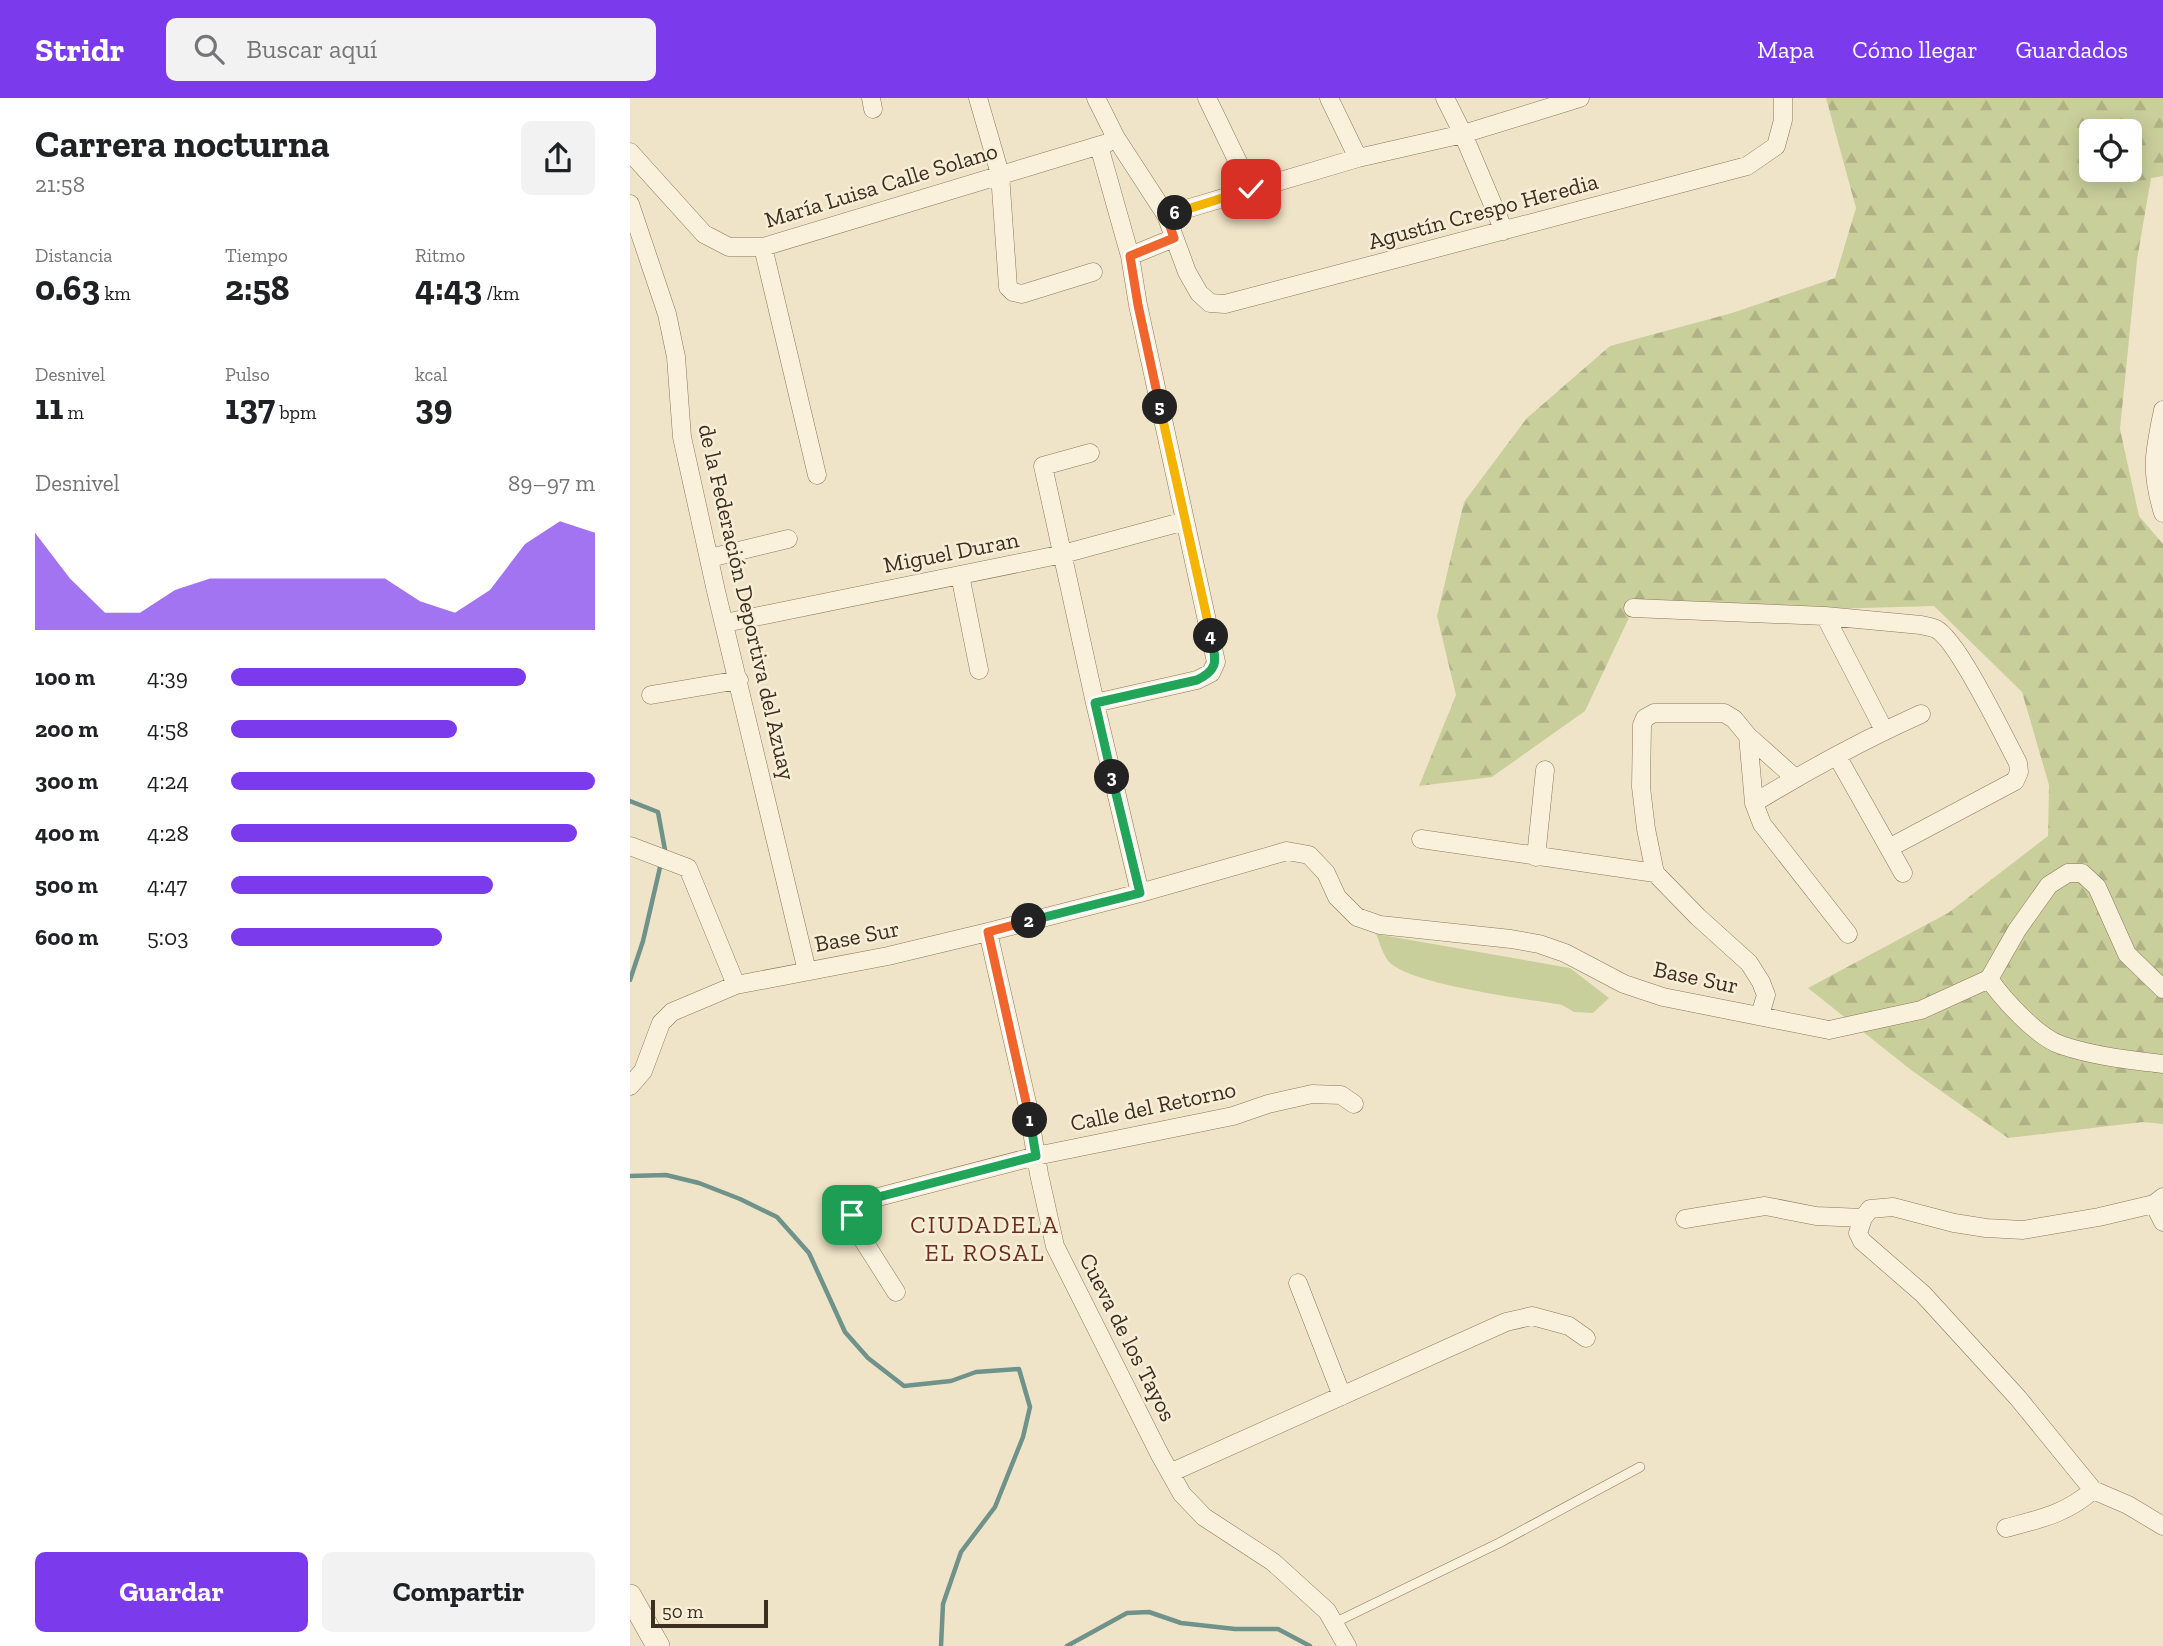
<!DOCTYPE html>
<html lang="es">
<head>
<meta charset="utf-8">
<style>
  :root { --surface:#fff; --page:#f2f2f2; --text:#202124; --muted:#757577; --accent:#7c3aed }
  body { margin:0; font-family:"Zilla Slab",serif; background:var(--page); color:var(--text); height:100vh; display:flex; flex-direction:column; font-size:26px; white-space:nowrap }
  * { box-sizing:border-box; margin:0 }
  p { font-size:23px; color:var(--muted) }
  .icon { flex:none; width:38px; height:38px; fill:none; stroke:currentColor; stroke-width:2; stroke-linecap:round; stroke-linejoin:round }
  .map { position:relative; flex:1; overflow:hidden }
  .details { display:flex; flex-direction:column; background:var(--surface); width:630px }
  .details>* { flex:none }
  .tools { position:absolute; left:1449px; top:21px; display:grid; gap:14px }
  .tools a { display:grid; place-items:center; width:63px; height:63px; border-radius:10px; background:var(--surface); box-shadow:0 4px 18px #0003; font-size:35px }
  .scale { position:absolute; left:21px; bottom:18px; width:117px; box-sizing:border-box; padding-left:7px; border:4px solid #3d2e20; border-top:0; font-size:19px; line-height:24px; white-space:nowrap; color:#3d2e20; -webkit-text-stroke:5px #f7eed8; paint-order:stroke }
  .pin { position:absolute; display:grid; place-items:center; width:60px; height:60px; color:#fff; margin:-30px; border-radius:14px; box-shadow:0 4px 10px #0006 }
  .km { position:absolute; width:35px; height:35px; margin:-18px; border-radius:50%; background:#222; color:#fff; font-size:19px; line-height:35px; text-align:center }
  .round { display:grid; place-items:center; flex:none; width:74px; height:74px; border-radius:10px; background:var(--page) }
  .headline { display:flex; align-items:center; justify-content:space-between; height:119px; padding:0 35px }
  h1 { font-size:38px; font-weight:800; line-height:52px }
  .stats { display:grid; grid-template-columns:repeat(3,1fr); gap:10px; height:119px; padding:7px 35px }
  .stats div { display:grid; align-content:center }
  .stats b { font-size:35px; font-weight:800 }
  .stats small { font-size:19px; font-weight:400 }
  .stats p { font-size:19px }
  .chart { height:196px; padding:14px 35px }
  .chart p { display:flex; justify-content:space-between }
  .chart svg { width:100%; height:126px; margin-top:7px; fill:var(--accent); opacity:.7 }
  .primary-button { display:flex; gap:14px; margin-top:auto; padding:14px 35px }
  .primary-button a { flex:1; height:80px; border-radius:10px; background:var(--accent); color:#fff; font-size:28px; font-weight:800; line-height:80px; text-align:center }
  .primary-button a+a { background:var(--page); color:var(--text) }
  ul { padding:0 35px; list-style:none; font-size:23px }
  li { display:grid; grid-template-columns:112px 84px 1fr; align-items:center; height:52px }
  li i { height:18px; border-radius:9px; background:var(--accent) }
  header { display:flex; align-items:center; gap:42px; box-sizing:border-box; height:98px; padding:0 35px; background:var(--accent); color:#fff }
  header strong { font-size:33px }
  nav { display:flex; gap:38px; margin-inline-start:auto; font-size:24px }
  .search { width:490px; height:63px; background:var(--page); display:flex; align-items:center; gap:18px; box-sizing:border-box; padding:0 24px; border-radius:10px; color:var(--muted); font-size:26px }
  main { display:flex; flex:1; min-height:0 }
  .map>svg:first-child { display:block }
  .forest { fill:url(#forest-firs); fill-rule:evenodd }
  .park { fill:#c9cf9b }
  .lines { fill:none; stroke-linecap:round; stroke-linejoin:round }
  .stream { stroke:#6f938a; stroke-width:4.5 }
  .service-casing { stroke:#8d765c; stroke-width:10 }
  .minor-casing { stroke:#8d765c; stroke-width:19 }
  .tertiary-casing { stroke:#8d765c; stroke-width:24 }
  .service { stroke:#faf1dc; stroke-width:9 }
  .minor { stroke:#faf1dc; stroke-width:18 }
  .tertiary { stroke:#faf1dc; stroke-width:23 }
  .split-1-casing { stroke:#fff; stroke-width:14 }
  .split-2-casing { stroke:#fff; stroke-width:14 }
  .split-3-casing { stroke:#fff; stroke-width:14 }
  .split-4-casing { stroke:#fff; stroke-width:14 }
  .split-5-casing { stroke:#fff; stroke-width:14 }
  .split-6-casing { stroke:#fff; stroke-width:14 }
  .split-7-casing { stroke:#fff; stroke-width:14 }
  .split-1 { stroke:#22a559; stroke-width:9 }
  .split-2 { stroke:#f0652b; stroke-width:9 }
  .split-3 { stroke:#22a559; stroke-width:9 }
  .split-4 { stroke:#22a559; stroke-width:9 }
  .split-5 { stroke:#f5b400; stroke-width:9 }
  .split-6 { stroke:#f0652b; stroke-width:9 }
  .split-7 { stroke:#f5b400; stroke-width:9 }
  .labels { text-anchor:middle; stroke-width:5; stroke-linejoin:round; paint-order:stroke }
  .street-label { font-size:23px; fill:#3d2e20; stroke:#f7eed8 }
  .neighbourhood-label { font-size:24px; letter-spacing:2px; fill:#6b2e1e; stroke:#f7eed8 }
</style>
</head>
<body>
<header>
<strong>Stridr</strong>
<div class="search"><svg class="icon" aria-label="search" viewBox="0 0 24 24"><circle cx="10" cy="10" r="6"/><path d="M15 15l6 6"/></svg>Buscar aquí</div>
<nav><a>Mapa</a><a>Cómo llegar</a><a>Guardados</a></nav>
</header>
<main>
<section class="details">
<div class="headline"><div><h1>Carrera nocturna</h1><p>21:58</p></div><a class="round"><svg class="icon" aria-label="share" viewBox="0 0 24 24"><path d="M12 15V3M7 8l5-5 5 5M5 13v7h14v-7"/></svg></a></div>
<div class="stats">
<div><p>Distancia</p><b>0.63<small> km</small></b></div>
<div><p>Tiempo</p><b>2:58</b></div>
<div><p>Ritmo</p><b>4:43<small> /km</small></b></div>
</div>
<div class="stats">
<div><p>Desnivel</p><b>11<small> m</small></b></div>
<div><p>Pulso</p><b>137<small> bpm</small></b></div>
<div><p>kcal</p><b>39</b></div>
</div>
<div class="chart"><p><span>Desnivel</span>89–97 m</p>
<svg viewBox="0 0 160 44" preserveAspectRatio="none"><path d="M0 44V10L10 26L20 38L30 38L40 30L50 26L60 26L70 26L80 26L90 26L100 26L110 34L120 38L130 30L140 14L150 6L160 10V44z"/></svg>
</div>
<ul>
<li><b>100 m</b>4:39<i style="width:81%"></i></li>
<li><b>200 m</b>4:58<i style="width:62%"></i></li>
<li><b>300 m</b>4:24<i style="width:100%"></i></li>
<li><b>400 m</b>4:28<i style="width:95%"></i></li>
<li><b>500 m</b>4:47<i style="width:72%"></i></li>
<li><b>600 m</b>5:03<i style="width:58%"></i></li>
</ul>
<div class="primary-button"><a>Guardar</a><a>Compartir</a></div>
</section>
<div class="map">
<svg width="1533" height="1548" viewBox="0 0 1533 1548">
  <defs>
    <pattern id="forest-firs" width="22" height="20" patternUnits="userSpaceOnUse" patternTransform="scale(1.75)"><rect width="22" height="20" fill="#c9cf9b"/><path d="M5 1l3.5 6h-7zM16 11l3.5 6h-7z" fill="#aeb285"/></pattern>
  </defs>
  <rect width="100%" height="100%" fill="#f0e4c8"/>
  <path class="forest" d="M1196,0H1533V78L1521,80L1507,162L1490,331L1509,418L1533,446V1026L1513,1024L1378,1040L1281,972L1178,890L1318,815L1418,738L1419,687L1392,594L1304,508L1163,512L1005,507L955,613L862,679L789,688L826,597L807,518L834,404L897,320L980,248L1102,215L1205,180L1226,110ZM1461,33H1500V72H1461Z"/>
  <path class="park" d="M746,836L940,870L979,900L963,915L944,914L932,907C896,901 784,887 760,865C753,858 750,845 746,836Z"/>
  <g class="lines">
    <path class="stream" d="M0,703L28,714L35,752L34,756
      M0,882L13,843L31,765
      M0,1078L36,1077L69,1085L110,1101L147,1119L179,1155L215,1234L238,1260L274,1288L321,1283L346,1274L389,1271L400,1309L393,1339L365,1409L331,1454L313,1506L311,1548
      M437,1548L497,1515L519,1514L551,1525L605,1531H648L680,1548"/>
    <defs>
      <path id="service" d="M704,1525L869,1445L1010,1369"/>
      <path id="minor" d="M241,0L243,11
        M348,0L370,76L378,189L383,194L392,196L463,174
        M577,0L621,91
        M699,0L728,60
        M815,0L833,36L874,133
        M486,40L536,117L557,174L569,195L580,205L595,206L1117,68L1146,48L1153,22V0
        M0,54L74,136L99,149H133L477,45L486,40L466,0
        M0,106L37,216L46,259L52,339L86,493L177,873
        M536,117L728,60L833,36L950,0
        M133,149L187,377
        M500,158L544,140
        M1533,312C1524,355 1520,372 1533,415
        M460,355L413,368L465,605L510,795
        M80,460L158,441
        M330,477L349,572
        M1003,510L1195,518L1291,527C1295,528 1302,529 1306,531C1328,542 1374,639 1388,665L1389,674L1385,683L1259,750
        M1195,518L1254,632
        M95,525L433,456L555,423
        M21,597L109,582
        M465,605L567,582L581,575L586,564L508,207L500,158L469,48
        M1118,638L1124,705L1132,726L1218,836
        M1207,658L1273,775
        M1124,705C1178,672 1233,642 1291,616
        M791,741L1025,775
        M0,748L58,770L106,887
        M906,759L915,672
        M358,834L398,1009L409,1076L425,1148L530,1357L552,1396L574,1419L643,1464L697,1513L717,1548
        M1359,881C1373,901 1407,939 1431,947C1463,958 1499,962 1533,966
        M1130,917L1136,897L1131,884L1119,865L1068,819L1025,775L1016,731L1011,689L1012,627L1015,620L1024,615H1094L1104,621L1118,638L1165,680
        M0,988L13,973L31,925L42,914L106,887L258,858L358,834L510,795L657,753L679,757L696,775L707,799L727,819L750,827L881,841L909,846L935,855L994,886L1033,899L1199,932L1291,912L1359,881L1387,832L1419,787L1438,775H1452L1467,789L1497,856L1533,891
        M1533,1099L1524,1106L1469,1119L1393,1132L1356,1130L1324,1125L1263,1109L1240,1111L1233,1120L1228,1135L1232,1143L1293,1196L1388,1300L1463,1392L1498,1407L1533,1428
        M1524,1106L1533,1124
        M1055,1121L1135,1108L1186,1118L1233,1120
        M668,1185L712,1298
        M266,1194L228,1134L222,1117L224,1108L233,1103L406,1058L603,1018L638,1006L682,996L711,997L724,1006
        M540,1375L876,1224L902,1218L939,1228L956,1240
        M1376,1430C1410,1421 1436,1416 1463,1392"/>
      <path id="tertiary" d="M0,1498L28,1548"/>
    </defs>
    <use href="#service" class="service-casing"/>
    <use href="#minor" class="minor-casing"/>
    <use href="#tertiary" class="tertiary-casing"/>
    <use href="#service" class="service"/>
    <use href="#minor" class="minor"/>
    <use href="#tertiary" class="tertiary"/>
  </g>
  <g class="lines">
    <defs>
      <path id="split-1" d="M222,1117L225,1108L233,1103L406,1058L400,1022"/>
      <path id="split-2" d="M399,823L358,834L400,1022"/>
      <path id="split-3" d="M399,823L510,795L482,679"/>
      <path id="split-4" d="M482,679L465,605L567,582C591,570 585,561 581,538"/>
      <path id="split-5" d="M530,309L581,538"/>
      <path id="split-6" d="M530,309L508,207L500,158L544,140L536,117L545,115"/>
      <path id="split-7" d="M545,115L621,91"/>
    </defs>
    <use href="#split-1" class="split-1-casing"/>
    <use href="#split-2" class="split-2-casing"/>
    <use href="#split-3" class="split-3-casing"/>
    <use href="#split-4" class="split-4-casing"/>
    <use href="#split-5" class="split-5-casing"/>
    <use href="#split-6" class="split-6-casing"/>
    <use href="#split-7" class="split-7-casing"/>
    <use href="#split-1" class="split-1"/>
    <use href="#split-2" class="split-2"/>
    <use href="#split-3" class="split-3"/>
    <use href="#split-4" class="split-4"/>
    <use href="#split-5" class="split-5"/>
    <use href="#split-6" class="split-6"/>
    <use href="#split-7" class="split-7"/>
  </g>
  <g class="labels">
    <g class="street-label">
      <text transform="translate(251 87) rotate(-17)" y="8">María Luisa Calle Solano</text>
      <text transform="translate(853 113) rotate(-15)" y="8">Agustín Crespo Heredia</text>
      <text transform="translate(321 454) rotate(-11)" y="8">Miguel Duran</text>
      <text transform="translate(117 504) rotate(77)" y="8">de la Federación Deportiva del Azuay</text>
      <text transform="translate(227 838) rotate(-11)" y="8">Base Sur</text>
      <text transform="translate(1066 879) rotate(12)" y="8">Base Sur</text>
      <text transform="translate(523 1008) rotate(-12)" y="8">Calle del Retorno</text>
      <text transform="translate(498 1239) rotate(63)" y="8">Cueva de los Tayos</text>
    </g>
    <g class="neighbourhood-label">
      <text x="355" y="1135">CIUDADELA<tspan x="355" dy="28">EL ROSAL</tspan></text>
    </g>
  </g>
</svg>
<div class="tools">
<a><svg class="icon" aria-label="locate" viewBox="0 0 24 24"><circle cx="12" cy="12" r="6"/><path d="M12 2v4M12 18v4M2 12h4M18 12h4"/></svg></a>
</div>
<div class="scale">50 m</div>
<div class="pin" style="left:222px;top:1117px;background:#1e9e55"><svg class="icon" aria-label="arrive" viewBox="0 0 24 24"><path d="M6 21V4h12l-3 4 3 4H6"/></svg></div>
<div class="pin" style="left:621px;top:91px;background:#d93025"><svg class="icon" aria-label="check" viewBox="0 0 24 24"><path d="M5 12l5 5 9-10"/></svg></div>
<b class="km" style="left:400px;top:1022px">1</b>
<b class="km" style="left:399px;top:823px">2</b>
<b class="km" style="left:482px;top:679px">3</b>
<b class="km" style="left:581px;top:538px">4</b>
<b class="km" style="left:530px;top:309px">5</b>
<b class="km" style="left:545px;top:115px">6</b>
</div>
</main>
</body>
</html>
